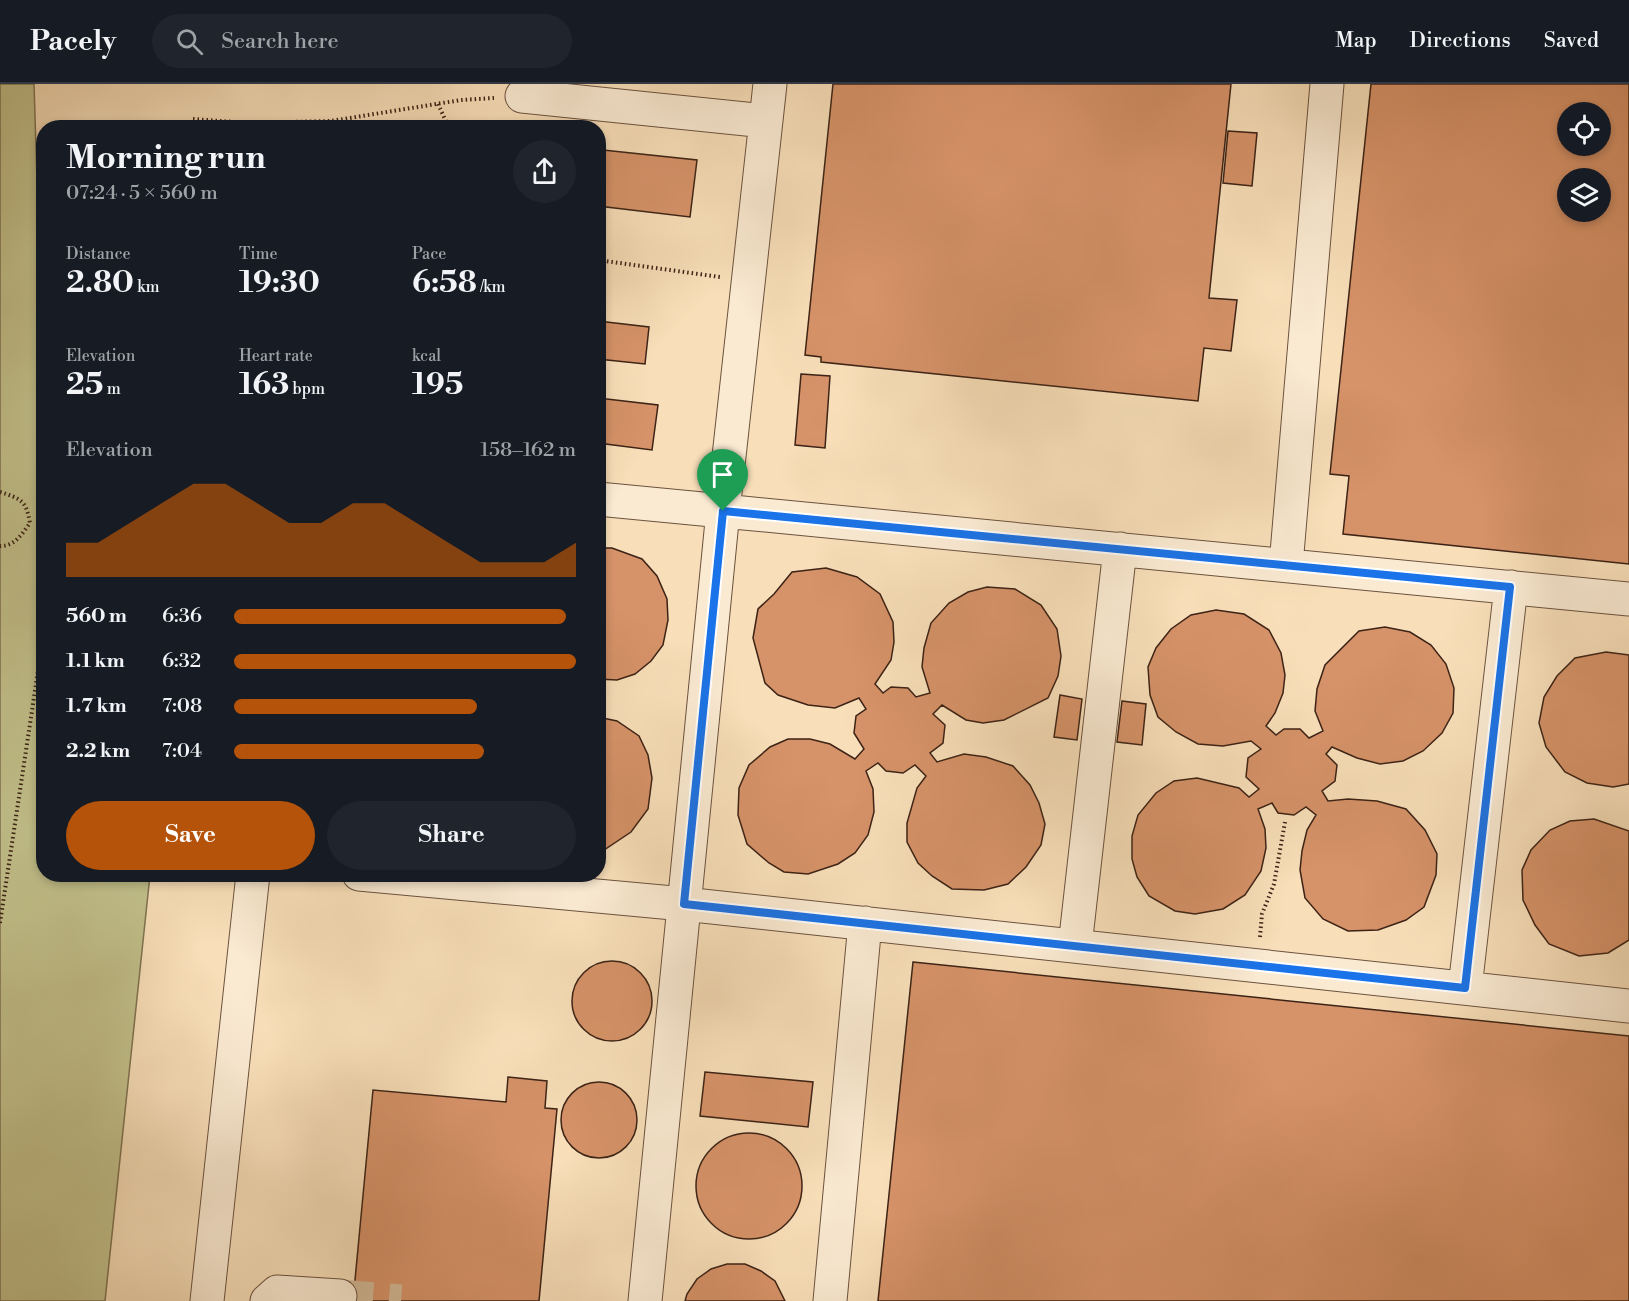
<!DOCTYPE html>
<html lang="en">
<head>
<meta charset="utf-8">
<style>
  :root { --surface:#171b24; --page:#20242c; --text:#f1f3f6; --muted:#9ea1a6; --line:#363941; --accent:#b45309 }
  body { margin:0; font-family:"Libre Bodoni",serif; background:var(--page); color:var(--text); height:100vh; display:flex; flex-direction:column; font-size:22px; white-space:nowrap }
  * { box-sizing:border-box; margin:0 }
  p { font-size:20px; color:var(--muted) }
  .icon { flex:none; width:33px; height:33px; fill:none; stroke:currentColor; stroke-width:2; stroke-linecap:round; stroke-linejoin:round }
  .map { position:relative; flex:1; overflow:hidden }
  .sheet { position:absolute; left:36px; top:36px; width:570px; height:762px; display:flex; flex-direction:column; background:var(--surface); border-radius:24px; box-shadow:0 3px 9px #0003 }
  .sheet>* { flex:none }
  .tools { position:absolute; left:1557px; top:18px; display:grid; gap:12px }
  .tools a { display:grid; place-items:center; width:54px; height:54px; border-radius:50%; background:var(--surface); box-shadow:0 3px 9px #0003; font-size:30px }
  .pin { position:absolute; display:grid; place-items:center; width:51px; height:51px; color:#fff; margin:-62px -26px; border-radius:50% 50% 50% 0; rotate:-45deg; box-shadow:0 0 6px #0007 }
  .pin .icon { rotate:45deg }
  .round { display:grid; place-items:center; flex:none; width:63px; height:63px; border-radius:32px; background:var(--page) }
  .headline { display:flex; align-items:center; justify-content:space-between; height:102px; padding:0 30px }
  h1 { font-size:33px; font-weight:700; line-height:45px }
  .metrics { display:grid; grid-template-columns:repeat(3,1fr); gap:9px; height:102px; padding:6px 30px }
  .metrics div { display:grid; align-content:center }
  .metrics b { font-size:30px; font-weight:700 }
  .metrics small { font-size:16px; font-weight:400 }
  .metrics p { font-size:16px }
  .chart { height:168px; padding:12px 30px }
  .chart p { display:flex; justify-content:space-between }
  .chart svg { width:100%; height:108px; margin-top:6px; fill:var(--accent); opacity:.7 }
  .primary-button { display:flex; gap:12px; margin-top:auto; padding:12px 30px }
  .primary-button a { flex:1; height:69px; border-radius:36px; background:var(--accent); color:#fff; font-size:24px; font-weight:700; line-height:69px; text-align:center }
  .primary-button a+a { background:var(--page); color:var(--text) }
  ul { padding:0 30px; list-style:none; font-size:20px }
  li { display:grid; grid-template-columns:96px 72px 1fr; align-items:center; height:45px }
  li i { height:15px; border-radius:8px; background:var(--accent) }
  header { display:flex; align-items:center; gap:36px; box-sizing:border-box; height:84px; padding:0 30px; background:var(--surface); border-bottom:2px solid var(--line) }
  header strong { font-size:28px }
  nav { display:flex; gap:33px; margin-inline-start:auto; font-size:21px }
  .search { width:420px; height:54px; background:var(--page); display:flex; align-items:center; gap:15px; box-sizing:border-box; padding:0 21px; border-radius:33px; color:var(--muted); font-size:22px }
  .map>svg:first-child { display:block }
  .green { fill:#c2c18c; stroke:#7f7251; stroke-width:1.5 }
  .building { fill:#d69268; stroke:#3c2316; stroke-width:1.5; fill-rule:evenodd }
  .lines { fill:none; stroke-linecap:round; stroke-linejoin:round }
  .minor-tunnel { stroke:#d2b998; stroke-width:33; stroke-dasharray:33 16; stroke-linecap:butt }
  .minor-casing { stroke:#6b523f; stroke-width:35 }
  .path { stroke:#3c2316; stroke-width:4; stroke-dasharray:1.5 3; stroke-linecap:butt }
  .minor { stroke:#faead2; stroke-width:33 }
  .route-casing { stroke:#fff; stroke-width:12 }
  .route { stroke:#1a73e8; stroke-width:8 }
</style>
</head>
<body>
<header>
<strong>Pacely</strong>
<div class="search"><svg class="icon" aria-label="search" viewBox="0 0 24 24"><circle cx="10" cy="10" r="6"/><path d="M15 15l6 6"/></svg>Search here</div>
<nav><a>Map</a><a>Directions</a><a>Saved</a></nav>
</header>
<div class="map">
<svg width="1629" height="1217" viewBox="0 0 1629 1217">
  <rect width="100%" height="100%" fill="#f8dfb9"/>
  <filter id="stains"><feTurbulence type="fractalNoise" baseFrequency=".00333" numOctaves="4"/><feColorMatrix values="0 0 0 0 .2 0 0 0 0 .09 0 0 0 0 .02 0 0 0 .5 -.17"/></filter>
  <radialGradient id="worn" r=".72"><stop offset=".6" stop-color="#630" stop-opacity="0"/><stop offset="1" stop-color="#630" stop-opacity=".3"/></radialGradient>
  <path class="green" d="M0,0H34L40,194L44,195V790L150,791L105,1217H0Z"/>
  <path class="building" d="M833,0H1231L1209,214L1237,216L1231,267L1204,264L1198,317L821,278V273L805,271Z
    M1371,0H1629V480L1343,450L1349,392L1330,390ZM1568,28H1600V62H1568ZM1568,94H1600V128H1568Z
    M1228,47L1257,49L1252,102L1223,99Z
    M603,66L697,76L690,133L598,122V72H603Z
    M598,237L649,243L645,280L598,275Z
    M801,290L830,292L825,364L795,361Z
    M598,314L658,321L652,366L598,359Z
    M598,464H612L642,475L657,492L667,515L668,536L663,561L651,577L635,590L617,596L598,595Z
    M826,484L857,493L880,510L893,538L894,558L891,576L875,600L883,609L891,603L908,604L916,613L930,609L922,583L924,564L931,539L949,519L968,508L987,503L1015,505L1041,521L1057,545L1061,572L1058,592L1048,614L1004,636L983,639L966,636L942,621L933,630L945,641L943,659L930,669L937,678L964,670L986,673L1013,682L1030,701L1039,719L1045,740L1041,761L1026,783L1008,800L984,806L952,805L932,792L918,779L907,758V739L917,704L926,692L915,681L903,689L886,687L878,679L866,687L873,705L874,728L868,751L855,769L838,780L808,790L784,788L769,779L747,760L738,731L739,704L749,681L770,663L788,655H810L830,660L855,675L864,665L854,649L856,632L866,625L859,614L835,624L808,621L778,611L765,599L753,554L758,525L774,510L792,488Z
    M1216,526L1244,530L1269,546L1281,569L1285,591L1283,609L1275,629L1266,642L1276,651L1284,645H1300L1309,654L1323,647L1315,627L1317,605L1325,581L1359,547L1385,543L1410,548L1431,561L1446,580L1454,604L1453,629L1442,649L1423,667L1403,677L1380,680L1357,674L1332,663L1326,670L1337,681L1335,697L1322,707L1328,717L1348,715L1377,717L1406,725L1425,746L1437,770L1436,791L1424,823L1406,836L1378,846L1348,847L1323,835L1305,814L1300,786L1302,767L1307,746L1316,731L1306,723L1294,731L1278,729L1272,719L1258,725L1265,745L1266,764L1261,787L1245,811L1223,825L1195,830L1175,827L1149,812L1137,793L1132,775V752L1138,731L1156,709L1174,697L1197,694L1239,704L1249,713L1259,705L1246,693L1248,674L1261,665L1251,657L1223,662L1198,660L1176,648L1158,633L1150,611L1148,583L1156,564L1171,545L1191,531Z
    M1606,568L1629,571V700L1613,703L1587,699L1565,688L1546,663L1539,639L1544,613L1557,592L1575,574Z
    M1060,611L1082,615L1077,656L1054,653Z
    M1122,617L1146,620L1142,661L1117,658Z
    M598,633L617,637L639,652L648,671L652,694L648,725L631,748L604,766H598Z
    M1594,735L1629,747V856L1608,869L1579,872L1549,860L1535,841L1523,816L1522,786L1531,766L1550,746L1570,737Z
    M572 917a40 40 0 1 1 80 0a40 40 0 1 1-80 0Z
    M913,878L1629,952V1217H878Z
    M705,988L813,998L808,1043L700,1032Z
    M508,993L547,997L545,1024L557,1025L539,1217H353L373,1006L506,1018Z
    M561 1036a38 38 0 1 1 76 0a38 38 0 1 1-76 0Z
    M696 1102a53 53 0 1 1 106 0a53 53 0 1 1-106 0Z
    M727,1180H745L761,1187L775,1197L785,1217H685L687,1210L697,1195L711,1185Z"/>
  <g class="lines">
    <path class="minor-tunnel" d="M340,1212L401,1217"/>
    <defs>
      <path id="minor" d="M770,0L723,427L1629,515
        M522,12L766,37
        M598,415L723,427L645,1217
        M1286,481L1327,0
        M359,790L684,820L1629,922
        M1075,862L1120,465
        M1465,904L1511,503
        M207,1217L253,790
        M267,1217L277,1208L340,1212
        M830,1217L865,839"/>
    </defs>
    <use href="#minor" class="minor-casing"/>
    <path class="path" d="M438,20L449,44
      M193,35L248,39L331,37L461,16L494,14
      M598,176L720,193
      M0,408C21,415 26,416 30,439C22,450 15,462 0,462
      M0,839L44,547
      M1260,853L1262,830L1274,800L1285,738"/>
    <use href="#minor" class="minor"/>
  </g>
  <g class="lines">
    <defs>
      <path id="route" d="M723,427L1510,503L1465,904L684,820Z"/>
    </defs>
    <use href="#route" class="route-casing"/>
    <use href="#route" class="route"/>
  </g>
  <rect width="100%" height="100%" filter="url(#stains)"/>
  <rect width="100%" height="100%" fill="url(#worn)"/>
</svg>
<div class="tools">
<a><svg class="icon" aria-label="locate" viewBox="0 0 24 24"><circle cx="12" cy="12" r="6"/><path d="M12 2v4M12 18v4M2 12h4M18 12h4"/></svg></a>
<a><svg class="icon" aria-label="layers" viewBox="0 0 24 24"><path d="M12 4l9 5-9 5-9-5zM3 14l9 5 9-5"/></svg></a>
</div>
<div class="pin" style="left:723px;top:427px;background:#1e9e55"><svg class="icon" aria-label="arrive" viewBox="0 0 24 24"><path d="M6 21V4h12l-3 4 3 4H6"/></svg></div>
<section class="sheet">
<div class="headline"><div><h1>Morning run</h1><p>07:24 · 5 × 560 m</p></div><a class="round"><svg class="icon" aria-label="share" viewBox="0 0 24 24"><path d="M12 15V3M7 8l5-5 5 5M5 13v7h14v-7"/></svg></a></div>
<div class="metrics">
<div><p>Distance</p><b>2.80<small> km</small></b></div>
<div><p>Time</p><b>19:30</b></div>
<div><p>Pace</p><b>6:58<small> /km</small></b></div>
</div>
<div class="metrics">
<div><p>Elevation</p><b>25<small> m</small></b></div>
<div><p>Heart rate</p><b>163<small> bpm</small></b></div>
<div><p>kcal</p><b>195</b></div>
</div>
<div class="chart"><p><span>Elevation</span>158–162 m</p>
<svg viewBox="0 0 160 44" preserveAspectRatio="none"><path d="M0 44V30L10 30L20 22L30 14L40 6L50 6L60 14L70 22L80 22L90 14L100 14L110 22L120 30L130 38L140 38L150 38L160 30V44z"/></svg>
</div>
<ul>
<li><b>560 m</b>6:36<i style="width:97%"></i></li>
<li><b>1.1 km</b>6:32<i style="width:100%"></i></li>
<li><b>1.7 km</b>7:08<i style="width:71%"></i></li>
<li><b>2.2 km</b>7:04<i style="width:73%"></i></li>
</ul>
<div class="primary-button"><a>Save</a><a>Share</a></div>
</section>
</div>
</body>
</html>
